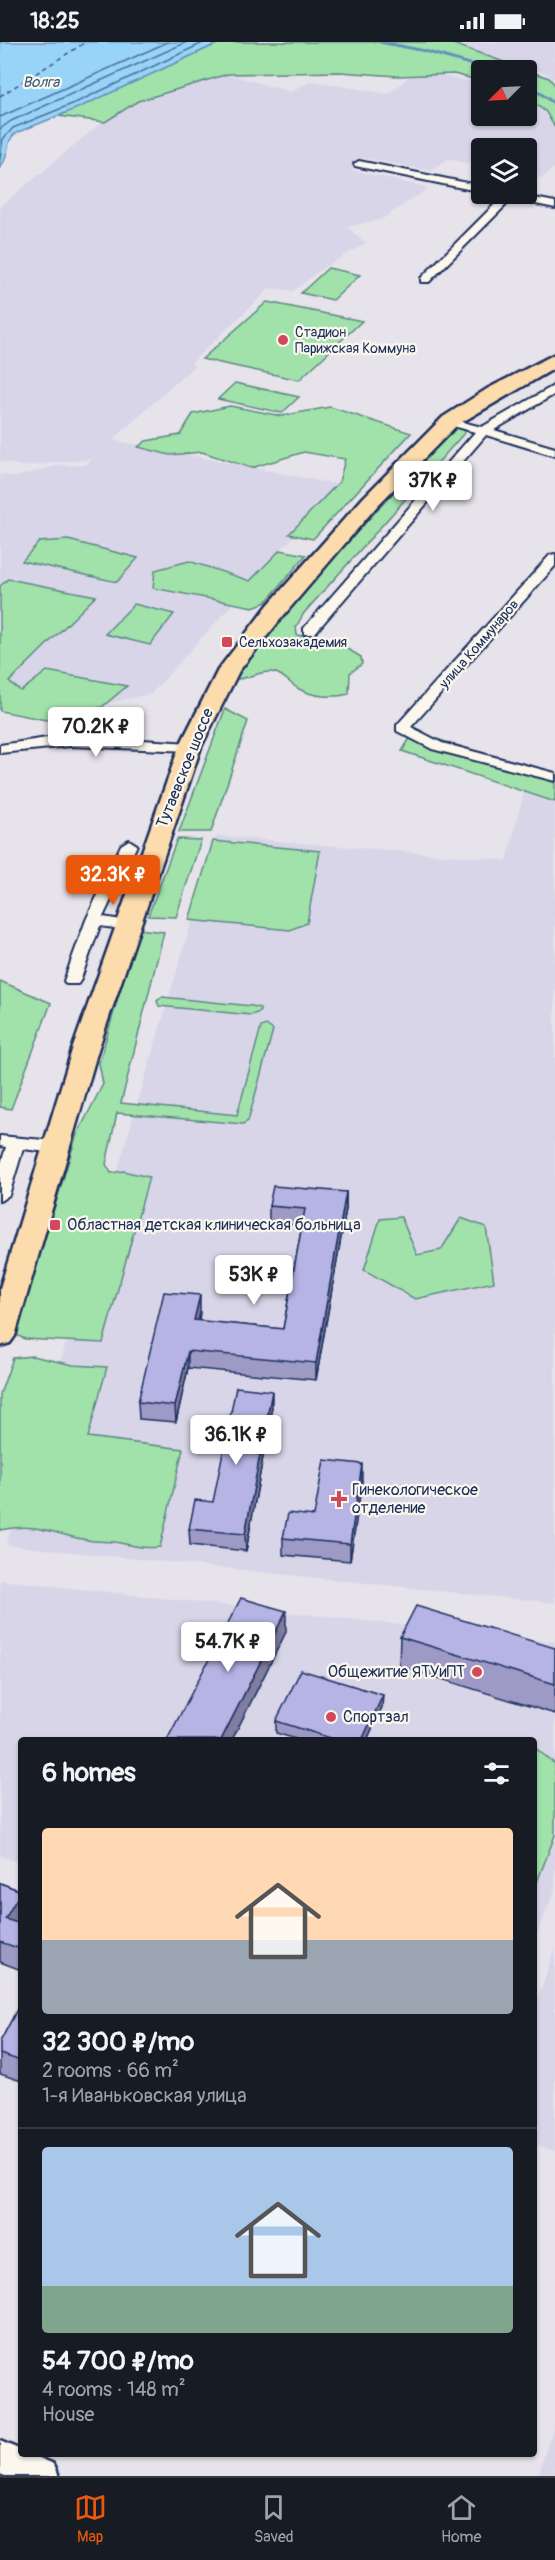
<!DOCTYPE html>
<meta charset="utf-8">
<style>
:root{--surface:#171b24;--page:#242831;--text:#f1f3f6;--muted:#9ea1a6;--line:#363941;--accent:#ea580c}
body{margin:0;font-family:Pangolin,sans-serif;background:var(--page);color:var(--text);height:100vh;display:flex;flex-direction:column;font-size:22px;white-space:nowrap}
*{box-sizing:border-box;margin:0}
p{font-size:20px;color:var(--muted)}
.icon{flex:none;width:33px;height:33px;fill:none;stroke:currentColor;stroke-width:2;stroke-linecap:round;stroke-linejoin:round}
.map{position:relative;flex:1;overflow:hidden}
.side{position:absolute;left:18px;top:1695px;width:519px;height:720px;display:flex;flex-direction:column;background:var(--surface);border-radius:6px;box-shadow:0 2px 4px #0004}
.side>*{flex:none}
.needle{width:39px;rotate:246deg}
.fabs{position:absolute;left:471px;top:18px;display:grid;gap:12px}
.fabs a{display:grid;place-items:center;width:66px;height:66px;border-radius:6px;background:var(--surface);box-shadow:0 2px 4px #0004;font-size:30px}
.price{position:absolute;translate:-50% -51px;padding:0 14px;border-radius:6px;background:#fff;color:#222;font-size:20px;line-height:39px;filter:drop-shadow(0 2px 3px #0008)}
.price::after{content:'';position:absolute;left:50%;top:36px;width:18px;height:14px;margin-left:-9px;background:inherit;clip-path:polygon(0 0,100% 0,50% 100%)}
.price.on{background:var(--accent);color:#fff}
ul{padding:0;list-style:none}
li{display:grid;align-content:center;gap:12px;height:318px;padding:0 24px}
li+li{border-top:2px solid var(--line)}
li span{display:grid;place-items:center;height:186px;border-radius:6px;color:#555}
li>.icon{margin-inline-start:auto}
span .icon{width:108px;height:108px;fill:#fffc;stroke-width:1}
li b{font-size:26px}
h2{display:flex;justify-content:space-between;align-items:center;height:72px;padding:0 24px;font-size:26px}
.status{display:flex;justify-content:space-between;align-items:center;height:42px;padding:0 30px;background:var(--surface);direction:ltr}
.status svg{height:16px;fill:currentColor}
.tabs{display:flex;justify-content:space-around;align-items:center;height:84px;border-top:2px solid var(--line);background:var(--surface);font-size:16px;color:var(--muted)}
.tabs a{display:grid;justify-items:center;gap:3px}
.tabs .on{color:var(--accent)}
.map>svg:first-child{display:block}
.built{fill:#d8d5e8}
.green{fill:#a1e2ab;stroke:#5e8884;stroke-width:1.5}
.water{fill:#98d3f8;stroke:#6691ba;stroke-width:1.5}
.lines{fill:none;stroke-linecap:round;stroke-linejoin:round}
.shore{stroke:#4d719c;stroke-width:1.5}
.stream{stroke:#6691ba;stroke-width:3}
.ferry{stroke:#3a5884;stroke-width:1.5;stroke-dasharray:4.5 4;stroke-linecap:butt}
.minor-casing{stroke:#1b2f5e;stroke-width:4}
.tertiary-casing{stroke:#1b2f5e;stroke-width:5}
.primary-casing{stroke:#1b2f5e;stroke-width:5}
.minor{fill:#fbf7ec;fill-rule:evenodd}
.tertiary{fill:#fbf7ec;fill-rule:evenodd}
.primary{fill:#fcdcac;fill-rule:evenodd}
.wall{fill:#9d9ac5;stroke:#1b2f5e;stroke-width:1.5}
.shaded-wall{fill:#7f7da0;stroke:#1b2f5e;stroke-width:1.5}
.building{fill:#b6b3e5;stroke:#1b2f5e;stroke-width:1.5}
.poi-dot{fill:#d1495b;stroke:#fbf7ec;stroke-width:2}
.labels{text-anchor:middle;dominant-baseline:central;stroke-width:4.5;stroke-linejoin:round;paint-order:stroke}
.far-poi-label{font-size:14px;fill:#1b2f5e;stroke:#fbf7ec;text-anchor:start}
.far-street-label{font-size:14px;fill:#1b2f5e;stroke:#fbf7ec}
.far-water-label{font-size:15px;font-style:italic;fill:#3a5884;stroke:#fbf7ec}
.street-label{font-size:16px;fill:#1b2f5e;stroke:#fbf7ec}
.poi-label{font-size:16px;fill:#1b2f5e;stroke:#fbf7ec;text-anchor:start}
</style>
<div class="status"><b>18:25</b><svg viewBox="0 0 49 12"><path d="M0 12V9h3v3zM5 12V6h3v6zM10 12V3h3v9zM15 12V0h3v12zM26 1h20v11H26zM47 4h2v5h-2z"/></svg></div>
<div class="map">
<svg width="555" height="2434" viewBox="0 0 555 2434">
<rect width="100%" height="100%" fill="#e6e3ea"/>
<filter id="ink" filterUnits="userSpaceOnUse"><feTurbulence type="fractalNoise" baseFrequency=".0167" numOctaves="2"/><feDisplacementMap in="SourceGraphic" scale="12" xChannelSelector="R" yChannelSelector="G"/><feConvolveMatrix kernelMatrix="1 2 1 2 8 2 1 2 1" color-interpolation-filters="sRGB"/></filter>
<g filter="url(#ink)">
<g class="built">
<path d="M456,0h99v38l-9,-7 -63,-19z"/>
<path d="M213,28l78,22 20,-11 78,13 28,-24 64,14 1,32h44l1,-22 28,24v49l-13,11 -15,-3 -1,-27h-44l-1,18 -34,-7 -15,12 -69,-13 -11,12 77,18 -47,31 -35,8 19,16 -40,23 -33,25 -23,-3 -79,75 3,3 -81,74 227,45 -189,209 -86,18 -65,-5v-233l16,3 39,-11 31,-1 6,-6 -70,7 -22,-5v-254l108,-90 43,-22z"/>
<path d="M525,746l30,4v811l-549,-58 211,-709 290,24z"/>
<path d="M0,1538l555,62v248l-21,51v-201h-513v123l-21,-7z"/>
<path d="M555,1906v203l-21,-7v-135z"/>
<path d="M555,2379v55h-17z"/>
</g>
<g class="green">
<path d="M221,0h227l101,36 6,7v43l-9,-16 -19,-14 -1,-28h-44l-1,11 -27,-7 -57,2 -57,-4 -112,2 -90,27 -33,21 -46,-6z"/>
<path d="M328,226l32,7 -27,25 -32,-7z"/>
<path d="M267,260l95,19 -63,59 -97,-21z"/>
<path d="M235,341l64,14 -17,16 -64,-14z"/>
<path d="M230,364l51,10 49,-9 81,26 -98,106 -24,-5 50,-52 6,-23 -41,-7 -53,16 -49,-16 -32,3 -32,-8 8,-6 34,-6 13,-21z"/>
<path d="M457,385l10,3 -163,183 -8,14 1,8 39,7 25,15 1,7 -12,9 -1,21c-16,4 -35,3 -50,-5 -8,-4 -14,-13 -23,-16 -15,-4 -26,6 -41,6l2,-9 38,-49 176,-191z"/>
<path d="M68,498l70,18 -21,24 -95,-21 17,-19z"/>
<path d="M280,508l26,5 -40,47 -13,5 -100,-19 2,-18 34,-9 61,20z"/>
<path d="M8,537l88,17 -87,86 12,9 26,-20 80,15 -25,21 -56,13 -46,-9v-125z"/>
<path d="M134,562l40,10 -24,31 -45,-11z"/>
<path d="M225,667l23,12 -37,111h-32z"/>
<path d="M414,690l138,43 3,4v23l-153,-51z"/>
<path d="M177,797l24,1 -25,77 -28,-1z"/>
<path d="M213,799l107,10 -13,72 -17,7 -101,-10z"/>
<path d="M138,887l26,3 -43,171 116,12 24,-88 5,-2 7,5 -25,91 -5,3 -126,-11 -11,51 5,9 12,-2 26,6 -46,166 -78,-4 -7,-3 -1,-6 59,-193 27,-53 -4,-21z"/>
<path d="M0,939l51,22 -40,106 -11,-2z"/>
<path d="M162,955l90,9 8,2v4l-9,3 -92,-9 -2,-5z"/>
<path d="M401,1175l16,38 24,-5 20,-32 25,9 8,55 -79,17 -51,-29 16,-51z"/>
<path d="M32,1314l41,9 34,2 -19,70 95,12 -23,98c-17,2 -29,-2 -45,-5 -10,-1 -19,0 -28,-2 -35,-6 -49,-18 -87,-10v-136l13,-36z"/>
<path d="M534,1705l21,17v71l-21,55z"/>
</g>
<path class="water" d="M0,0h221l-141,65 -64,26c-11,7 -6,24 -16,35z"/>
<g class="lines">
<g class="shore">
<path d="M0,75l168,-75"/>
<path d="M0,87l11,-8 176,-79"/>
<path d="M0,117l3,-20 10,-11 64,-26 128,-60"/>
</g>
<g class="stream">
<path d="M380,0l45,9 65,19"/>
<path d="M526,41l29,21"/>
</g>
<path class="ferry" d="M0,54l86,-54"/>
<defs>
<g id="minor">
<path d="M359,119l123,25v6l-127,-26 -1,-2z"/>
<path d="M496,152h18l41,8v6l-43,-9 -83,83h-8v-4l81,-81z"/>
<path d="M555,343v9l-61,36 61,18v8l-69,-21 -172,199h-10v-6l171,-196 -29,-8v-6l36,9z"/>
<path d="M555,512v12l-144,161 31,16 113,30v8l-123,-32 -35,-18v-6l153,-170z"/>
<path d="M95,695l95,6 7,4 -7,4 -119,-5 -71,7v-8l47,-7z"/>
<path d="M129,798l8,5 -34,72 31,5 2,3 -8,5 -28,-4 -20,55 -2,3h-12l-2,-3 22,-61 35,-75z"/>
<path d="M0,1094l55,5 9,6 -9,6 -32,-4 -14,46 -9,6v-34l6,-20 -6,-1z"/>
</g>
<path id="tertiary" d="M0,2399l21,9v4h9l24,10 5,12h-54l-5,-2z"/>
<path id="primary" d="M555,312v14l-98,57 -80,81 -93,109 -45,56 -38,76 -11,33 -92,270 -83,286 -5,7 -10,3v-58l72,-238 107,-303 39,-77 50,-65 95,-107 80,-81 44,-28z"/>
</defs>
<use href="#minor" class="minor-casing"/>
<use href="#tertiary" class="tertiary-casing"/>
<use href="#primary" class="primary-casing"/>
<use href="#minor" class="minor"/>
<use href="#tertiary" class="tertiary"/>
<use href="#primary" class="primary"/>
</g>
<g class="wall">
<path d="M346,1150v17l-30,171 -128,-12 -12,54 -37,-3 -1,-17 62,-90 -1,9 84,8 19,-104 -33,-2v-17z"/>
<path d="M272,1365l-26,144 -56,-6 -1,-16 24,-27z"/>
<path d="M362,1439l-12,80 -67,-6v-17z"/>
<path d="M400,1595l155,11v66l-156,-48z"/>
<path d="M382,1665l-15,33h-68l-23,-7v-12z"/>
<path d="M0,1841l21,8v25l-4,7 4,1v46l-21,-8z"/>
<path d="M21,1960v79l-21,-7v-32z"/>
</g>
<g class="shaded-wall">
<path d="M346,1150v17l-30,171v-17z"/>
<path d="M200,1253v17l-5,25 -1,-17z"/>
<path d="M188,1309v17l-12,54 -1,-16z"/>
<path d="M272,1349v16l-26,144 -1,-17z"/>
<path d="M362,1422v17l-12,80v-17z"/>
<path d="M286,1569v21l-54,108h-11z"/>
<path d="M383,1653l-1,12 -15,33h-5z"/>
<path d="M21,1849v25l-13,24 -3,-21z"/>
</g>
<g class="building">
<path d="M273,1144l73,6 -30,171 -128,-12 -13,55 -37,-4 26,-110 36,3 -6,25 89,9 22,-120 -36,-3z"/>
<path d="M236,1345l36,4 -27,143 -56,-5 6,-29 18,2z"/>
<path d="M324,1418l38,4 -12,80 -67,-6 5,-25 26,3z"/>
<path d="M241,1556l45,13 -65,129h-54z"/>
<path d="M416,1564l139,42v36l-155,-47z"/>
<path d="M301,1628l82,25 -21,45h-25l-61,-19z"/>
<path d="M0,1841l21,8 -16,28 16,5v25l-21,-7z"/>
<path d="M21,1960v59l-21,-7v-12z"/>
</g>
</g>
<g class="poi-dot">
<circle cx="283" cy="298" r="6"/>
<rect x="221" y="594" width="12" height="12" rx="3"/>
<rect x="49" y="1177" width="12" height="12" rx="3"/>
<path d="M336 1448h6v6h6v6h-6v6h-6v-6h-6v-6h6z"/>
<circle cx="477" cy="1630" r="6"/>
<circle cx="331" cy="1675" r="6"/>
</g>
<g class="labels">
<g class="far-poi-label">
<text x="295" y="290">Стадион<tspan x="295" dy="16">Парижская Коммуна</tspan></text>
<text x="239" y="600">Сельхозакадемия</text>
</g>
<g class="far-street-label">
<text transform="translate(479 602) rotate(-49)">улица Коммунаров</text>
</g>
<g class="far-water-label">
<text x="41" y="40">Волга</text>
</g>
<g class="street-label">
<text transform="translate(185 726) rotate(-68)">Тутаевское шоссе</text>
</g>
<g class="poi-label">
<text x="67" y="1183">Областная детская клиническая больница</text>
<text x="352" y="1448">Гинекологическое<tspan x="352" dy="18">отделение</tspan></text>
<text x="465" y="1630" text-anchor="end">Общежитие ЯТУиПТ</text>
<text x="343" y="1675">Спортзал</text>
</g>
</g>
</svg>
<div class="fabs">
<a><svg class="needle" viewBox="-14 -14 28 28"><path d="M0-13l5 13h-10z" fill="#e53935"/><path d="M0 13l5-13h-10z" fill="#9ea1a6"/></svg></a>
<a><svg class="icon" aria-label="layers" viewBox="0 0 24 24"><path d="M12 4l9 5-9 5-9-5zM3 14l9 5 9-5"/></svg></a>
</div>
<b class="price" style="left:433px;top:470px">37K ₽</b>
<b class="price" style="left:96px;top:716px">70.2K ₽</b>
<b class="price on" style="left:113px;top:864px">32.3K ₽</b>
<b class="price" style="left:254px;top:1264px">53K ₽</b>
<b class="price" style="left:236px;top:1424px">36.1K ₽</b>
<b class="price" style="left:228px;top:1631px">54.7K ₽</b>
<section class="side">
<h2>6 homes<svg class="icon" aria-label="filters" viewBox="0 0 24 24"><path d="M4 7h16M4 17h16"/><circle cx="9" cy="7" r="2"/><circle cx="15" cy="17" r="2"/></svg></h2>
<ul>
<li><span style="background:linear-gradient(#ffd9b3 60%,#9aa5b1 0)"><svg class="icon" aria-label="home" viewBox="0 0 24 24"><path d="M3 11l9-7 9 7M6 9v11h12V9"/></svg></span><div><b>32 300 ₽/mo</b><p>2 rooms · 66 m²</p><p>1-я Иваньковская улица</p></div></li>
<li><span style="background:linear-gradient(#a9c7e8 75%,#7fa58c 0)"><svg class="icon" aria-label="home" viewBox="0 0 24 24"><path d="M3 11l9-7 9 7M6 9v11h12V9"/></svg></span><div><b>54 700 ₽/mo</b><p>4 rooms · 148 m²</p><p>House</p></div></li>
</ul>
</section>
</div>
<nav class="tabs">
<a class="on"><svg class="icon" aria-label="map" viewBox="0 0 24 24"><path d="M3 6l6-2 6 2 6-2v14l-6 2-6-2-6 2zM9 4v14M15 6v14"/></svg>Map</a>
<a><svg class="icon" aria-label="saved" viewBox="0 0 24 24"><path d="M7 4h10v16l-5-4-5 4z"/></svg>Saved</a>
<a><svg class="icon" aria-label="home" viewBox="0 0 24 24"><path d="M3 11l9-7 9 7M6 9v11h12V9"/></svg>Home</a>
</nav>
